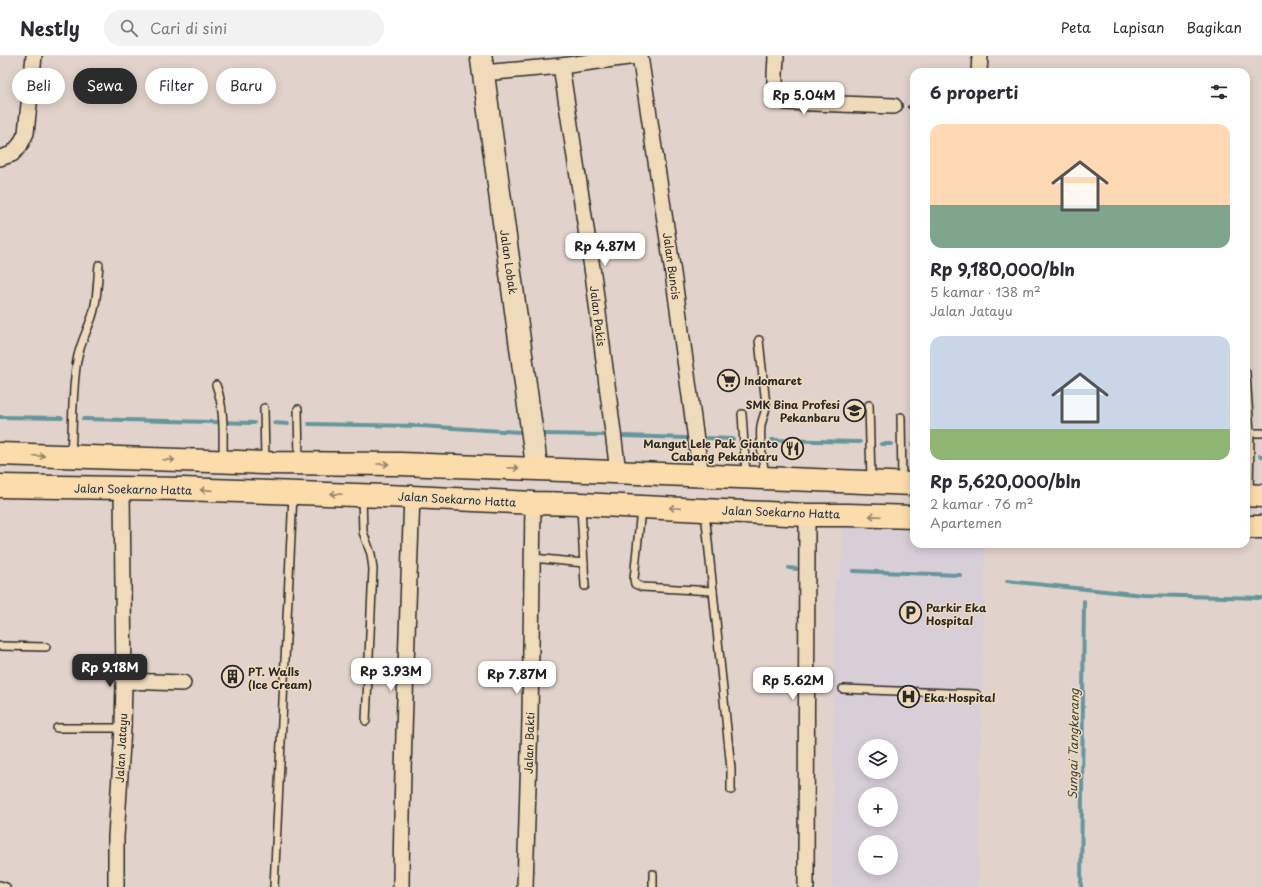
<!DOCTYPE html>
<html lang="id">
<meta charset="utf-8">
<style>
:root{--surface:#fff;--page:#f2f2f3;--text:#2b2b33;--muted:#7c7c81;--line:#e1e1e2;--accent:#2b2b2b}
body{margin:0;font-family:"Playpen Sans",sans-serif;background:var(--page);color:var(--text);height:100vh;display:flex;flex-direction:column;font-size:15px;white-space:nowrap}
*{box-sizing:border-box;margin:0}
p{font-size:13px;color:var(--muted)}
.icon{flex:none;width:22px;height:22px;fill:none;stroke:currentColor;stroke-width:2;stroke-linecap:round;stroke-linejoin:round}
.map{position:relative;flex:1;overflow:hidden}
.side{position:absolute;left:910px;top:12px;width:340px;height:480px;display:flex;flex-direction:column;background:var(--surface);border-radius:12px;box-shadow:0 2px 10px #0003}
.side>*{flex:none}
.guide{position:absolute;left:12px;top:12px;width:380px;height:36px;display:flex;gap:8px}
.fabs{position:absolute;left:858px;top:683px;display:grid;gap:8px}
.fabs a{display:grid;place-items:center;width:40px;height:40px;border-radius:50%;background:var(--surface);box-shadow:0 2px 10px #0003;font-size:20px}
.price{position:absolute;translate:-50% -34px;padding:0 9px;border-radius:8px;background:#fff;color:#222;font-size:13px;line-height:26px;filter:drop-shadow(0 1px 2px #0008)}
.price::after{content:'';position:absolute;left:50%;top:24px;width:12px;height:9px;margin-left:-6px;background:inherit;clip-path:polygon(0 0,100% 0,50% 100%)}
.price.on{background:var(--accent);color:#fff}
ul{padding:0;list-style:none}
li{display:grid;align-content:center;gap:8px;height:212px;padding:0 20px}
li span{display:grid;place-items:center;height:124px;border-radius:12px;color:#555}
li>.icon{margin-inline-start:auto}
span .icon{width:72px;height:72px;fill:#fffc;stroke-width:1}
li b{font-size:17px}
h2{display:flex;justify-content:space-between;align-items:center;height:48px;padding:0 20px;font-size:17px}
.tag{padding:0 14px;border-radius:18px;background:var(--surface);box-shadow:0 2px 10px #0003;font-size:14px;line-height:36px}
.tag.on{background:var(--accent);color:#fff}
header{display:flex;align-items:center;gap:24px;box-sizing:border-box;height:56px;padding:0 20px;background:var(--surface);border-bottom:1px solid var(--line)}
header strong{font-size:19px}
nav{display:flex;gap:22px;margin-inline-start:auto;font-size:14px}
.search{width:280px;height:36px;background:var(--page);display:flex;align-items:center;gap:10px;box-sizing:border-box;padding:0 14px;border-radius:22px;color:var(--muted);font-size:15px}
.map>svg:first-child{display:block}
.built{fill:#d7ced8;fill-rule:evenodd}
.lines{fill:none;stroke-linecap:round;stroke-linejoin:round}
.stream{stroke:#66969d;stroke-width:4}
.lane-casing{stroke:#2b2b2b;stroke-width:10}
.street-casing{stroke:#2b2b2b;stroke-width:18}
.secondary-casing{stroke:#2b2b2b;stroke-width:24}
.primary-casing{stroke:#2b2b2b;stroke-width:25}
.path{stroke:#2b2b2b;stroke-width:2.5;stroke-dasharray:4 3;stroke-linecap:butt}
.lane{stroke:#efdab9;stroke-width:7}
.street{stroke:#efdab9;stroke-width:15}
.secondary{stroke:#efdab9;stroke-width:21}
.primary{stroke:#fcdcab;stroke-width:22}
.oneway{stroke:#94846b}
.labels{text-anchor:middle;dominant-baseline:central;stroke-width:3;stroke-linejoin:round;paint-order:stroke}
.street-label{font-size:11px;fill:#2b2b2b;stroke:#efdab9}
.poi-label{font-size:11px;font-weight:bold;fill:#2b2b2b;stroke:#efdab9;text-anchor:start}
.water-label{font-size:12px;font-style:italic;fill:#3a4648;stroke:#efdab9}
</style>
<header>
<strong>Nestly</strong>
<div class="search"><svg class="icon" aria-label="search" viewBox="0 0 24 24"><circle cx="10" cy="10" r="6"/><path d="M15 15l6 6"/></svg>Cari di sini</div>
<nav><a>Peta</a><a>Lapisan</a><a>Bagikan</a></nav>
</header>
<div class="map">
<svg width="1262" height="831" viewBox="0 0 1262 831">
<rect width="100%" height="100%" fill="#e1d3cb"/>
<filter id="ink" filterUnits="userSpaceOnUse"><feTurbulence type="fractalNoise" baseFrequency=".025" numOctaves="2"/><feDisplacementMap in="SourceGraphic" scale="8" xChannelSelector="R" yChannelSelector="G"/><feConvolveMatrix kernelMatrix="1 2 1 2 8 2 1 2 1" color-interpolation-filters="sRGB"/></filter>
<g filter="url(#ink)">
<path class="built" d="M843,464l71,4v20h71l-7,343h-146l3,-309h6zM865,690h26v26h-26zM865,738h26v26h-26zM865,786h26v26h-26z"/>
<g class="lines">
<g class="stream">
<path d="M0,361l62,1"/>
<path d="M83,363l171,4"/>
<path d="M274,367l14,1"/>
<path d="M309,368l111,2 101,6"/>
<path d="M544,378l59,1"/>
<path d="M624,380l62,2"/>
<path d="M707,382l26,1"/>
<path d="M772,384l88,2"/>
<path d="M881,388h10"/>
<path d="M912,389h2"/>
<path d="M1260,400h2"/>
<path d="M789,512l7,1"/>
<path d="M853,515l107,4"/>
<path d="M1007,525l137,14 118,3"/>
<path d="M1081,831l3,-286"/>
</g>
<defs>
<g id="lane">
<path d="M759,284l7,65c0,8 -4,13 -5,21 -2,16 2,34 4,50"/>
<path d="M1246,317l4,60 -1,60"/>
<path d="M216,329c9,24 7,50 7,75"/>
<path d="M869,349l2,75"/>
<path d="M264,352l1,54"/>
<path d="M298,353l1,52"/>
<path d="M742,358l4,61"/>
<path d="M901,361l1,65"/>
<path d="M1246,377h16"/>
<path d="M71,399c2,-32 1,-64 6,-95 3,-16 10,-29 15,-43 6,-17 5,-35 7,-52"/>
<path d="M362,441l1,35 8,22 2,15 -7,152"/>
<path d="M581,450l4,80"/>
<path d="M641,453l-7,70 1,5 7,3 71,4"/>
<path d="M705,456l26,257v21"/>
<path d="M533,502l51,5"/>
<path d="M0,590l46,1"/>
<path d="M843,633l133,5"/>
<path d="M57,672h66"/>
<path d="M653,818v13"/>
<path d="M0,829l6,2"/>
<path d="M274,831l19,-392"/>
</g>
<g id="street">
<path d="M640,0l33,217 28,203"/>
<path d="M776,0c0,15 -6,38 10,46l108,4"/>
<path d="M561,10l33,215 24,191"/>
<path d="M979,16l1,-16"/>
<path d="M483,17l78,-7 75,-10"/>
<path d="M0,102l12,-4 8,-9 6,-12 8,-77"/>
<path d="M124,625l59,2"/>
<path d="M116,831v-50l7,-109 1,-47 -2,-192"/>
<path d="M401,831c1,-130 6,-260 11,-390"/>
<path d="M525,831l5,-168 3,-216"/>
<path d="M806,831l1,-372"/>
</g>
<path id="secondary" d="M481,0l56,413"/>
<g id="primary">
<path d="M0,398l265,9 136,1 136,5 377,15"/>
<path d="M0,430l182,3 230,8 121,6 48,1 226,11h41l66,2"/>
<path d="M1246,439l16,1"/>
<path d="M1246,471h16"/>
</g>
</defs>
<use href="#lane" class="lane-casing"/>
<use href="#street" class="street-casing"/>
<use href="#secondary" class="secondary-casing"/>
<use href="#primary" class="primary-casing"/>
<path class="path" d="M907,51h7"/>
<use href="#lane" class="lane"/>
<use href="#street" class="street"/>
<use href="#secondary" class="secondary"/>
<use href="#primary" class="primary"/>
</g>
<defs><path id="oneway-shaft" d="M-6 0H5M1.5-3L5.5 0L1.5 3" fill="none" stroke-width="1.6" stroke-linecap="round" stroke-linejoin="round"/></defs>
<g class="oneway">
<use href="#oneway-shaft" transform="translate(39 400) rotate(2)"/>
<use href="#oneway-shaft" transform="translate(169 404) rotate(2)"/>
<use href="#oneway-shaft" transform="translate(383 408)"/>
<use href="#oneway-shaft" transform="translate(513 412) rotate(2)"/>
<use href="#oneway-shaft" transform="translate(206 434) rotate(-178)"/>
<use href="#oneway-shaft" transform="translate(336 438) rotate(-178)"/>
<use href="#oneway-shaft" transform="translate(675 452) rotate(-177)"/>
<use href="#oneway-shaft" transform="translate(875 460) rotate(-178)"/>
</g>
</g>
<defs>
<symbol id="supermarket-ring" viewBox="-11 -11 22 22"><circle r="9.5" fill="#efdab9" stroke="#2b2b2b" stroke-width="1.5"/><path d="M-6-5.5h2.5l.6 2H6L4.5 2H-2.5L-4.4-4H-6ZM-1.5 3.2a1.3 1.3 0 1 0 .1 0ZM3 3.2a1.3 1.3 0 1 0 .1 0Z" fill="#2b2b2b"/></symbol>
<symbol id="school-ring" viewBox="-11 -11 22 22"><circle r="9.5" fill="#efdab9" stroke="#2b2b2b" stroke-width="1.5"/><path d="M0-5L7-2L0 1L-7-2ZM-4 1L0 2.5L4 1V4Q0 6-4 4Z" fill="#2b2b2b"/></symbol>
<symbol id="restaurant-ring" viewBox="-11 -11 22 22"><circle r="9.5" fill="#efdab9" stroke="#2b2b2b" stroke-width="1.5"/><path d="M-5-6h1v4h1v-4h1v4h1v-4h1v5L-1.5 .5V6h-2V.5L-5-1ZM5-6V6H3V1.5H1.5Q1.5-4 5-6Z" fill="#2b2b2b"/></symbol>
<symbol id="parking-ring" viewBox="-11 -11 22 22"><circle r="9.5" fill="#efdab9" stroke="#2b2b2b" stroke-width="1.5"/><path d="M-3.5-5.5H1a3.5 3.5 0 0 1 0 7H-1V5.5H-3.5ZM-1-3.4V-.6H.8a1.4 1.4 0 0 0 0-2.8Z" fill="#2b2b2b"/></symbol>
<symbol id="building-ring" viewBox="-11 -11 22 22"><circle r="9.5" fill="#efdab9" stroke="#2b2b2b" stroke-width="1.5"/><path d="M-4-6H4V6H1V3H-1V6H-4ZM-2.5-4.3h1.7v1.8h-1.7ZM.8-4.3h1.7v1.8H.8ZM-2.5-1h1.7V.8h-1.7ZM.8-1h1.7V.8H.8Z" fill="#2b2b2b"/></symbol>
<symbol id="hospital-ring" viewBox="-11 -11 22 22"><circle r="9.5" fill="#efdab9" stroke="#2b2b2b" stroke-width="1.5"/><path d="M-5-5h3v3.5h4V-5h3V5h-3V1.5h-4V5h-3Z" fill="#2b2b2b"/></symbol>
</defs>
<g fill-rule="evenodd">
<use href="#supermarket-ring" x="716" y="312" width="25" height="25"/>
<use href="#school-ring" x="842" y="342" width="25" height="25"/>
<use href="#restaurant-ring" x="780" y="380" width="25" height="25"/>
<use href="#parking-ring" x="898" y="544" width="25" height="25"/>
<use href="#building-ring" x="220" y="608" width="25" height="25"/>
<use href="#hospital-ring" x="896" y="628" width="25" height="25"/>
</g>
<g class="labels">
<g class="street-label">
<text transform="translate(509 206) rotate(82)">Jalan Lobak</text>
<text transform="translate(672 210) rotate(82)">Jalan Buncis</text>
<text transform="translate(598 260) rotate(83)">Jalan Pakis</text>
<text transform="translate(133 433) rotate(1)">Jalan Soekarno Hatta</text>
<text transform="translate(457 443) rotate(3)">Jalan Soekarno Hatta</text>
<text transform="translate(781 456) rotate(2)">Jalan Soekarno Hatta</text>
<text transform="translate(529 687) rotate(-88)">Jalan Bakti</text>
<text transform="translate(121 692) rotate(-87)">Jalan Jatayu</text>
</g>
<g class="poi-label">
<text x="744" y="324">Indomaret</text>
<text x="840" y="348" text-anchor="end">SMK Bina Profesi<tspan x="840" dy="13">Pekanbaru</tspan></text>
<text x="778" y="387" text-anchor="end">Mangut Lele Pak Gianto<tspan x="778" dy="13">Cabang Pekanbaru</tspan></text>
<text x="926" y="551">Parkir Eka<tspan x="926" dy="13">Hospital</tspan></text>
<text x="248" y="615">PT. Walls<tspan x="248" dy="13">(Ice Cream)</tspan></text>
<text x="924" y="641">Eka Hospital</text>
</g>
<g class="water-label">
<text transform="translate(1073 688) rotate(-89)">Sungai Tangkerang</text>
</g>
</g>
</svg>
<div class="fabs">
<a><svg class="icon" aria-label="layers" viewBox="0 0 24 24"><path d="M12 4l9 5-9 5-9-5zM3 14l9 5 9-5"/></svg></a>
<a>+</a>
<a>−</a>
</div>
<b class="price" style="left:804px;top:60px">Rp 5.04M</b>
<b class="price" style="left:605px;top:211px">Rp 4.87M</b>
<b class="price on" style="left:110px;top:632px">Rp 9.18M</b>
<b class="price" style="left:391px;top:636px">Rp 3.93M</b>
<b class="price" style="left:517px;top:639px">Rp 7.87M</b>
<b class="price" style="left:793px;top:645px">Rp 5.62M</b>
<div class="guide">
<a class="tag">Beli</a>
<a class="tag on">Sewa</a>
<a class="tag">Filter</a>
<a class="tag">Baru</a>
</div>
<section class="side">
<h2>6 properti<svg class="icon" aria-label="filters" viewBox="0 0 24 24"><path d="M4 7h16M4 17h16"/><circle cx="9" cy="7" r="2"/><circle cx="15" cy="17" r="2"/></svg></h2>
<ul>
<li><span style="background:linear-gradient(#ffd9b3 65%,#7fa58c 0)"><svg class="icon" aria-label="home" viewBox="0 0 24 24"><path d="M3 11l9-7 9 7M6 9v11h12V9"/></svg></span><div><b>Rp 9,180,000/bln</b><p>5 kamar · 138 m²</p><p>Jalan Jatayu</p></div></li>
<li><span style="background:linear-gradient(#c9d6e8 75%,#8fb573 0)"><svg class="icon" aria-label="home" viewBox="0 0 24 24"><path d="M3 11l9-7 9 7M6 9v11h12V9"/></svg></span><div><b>Rp 5,620,000/bln</b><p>2 kamar · 76 m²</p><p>Apartemen</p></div></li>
</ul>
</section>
</div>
